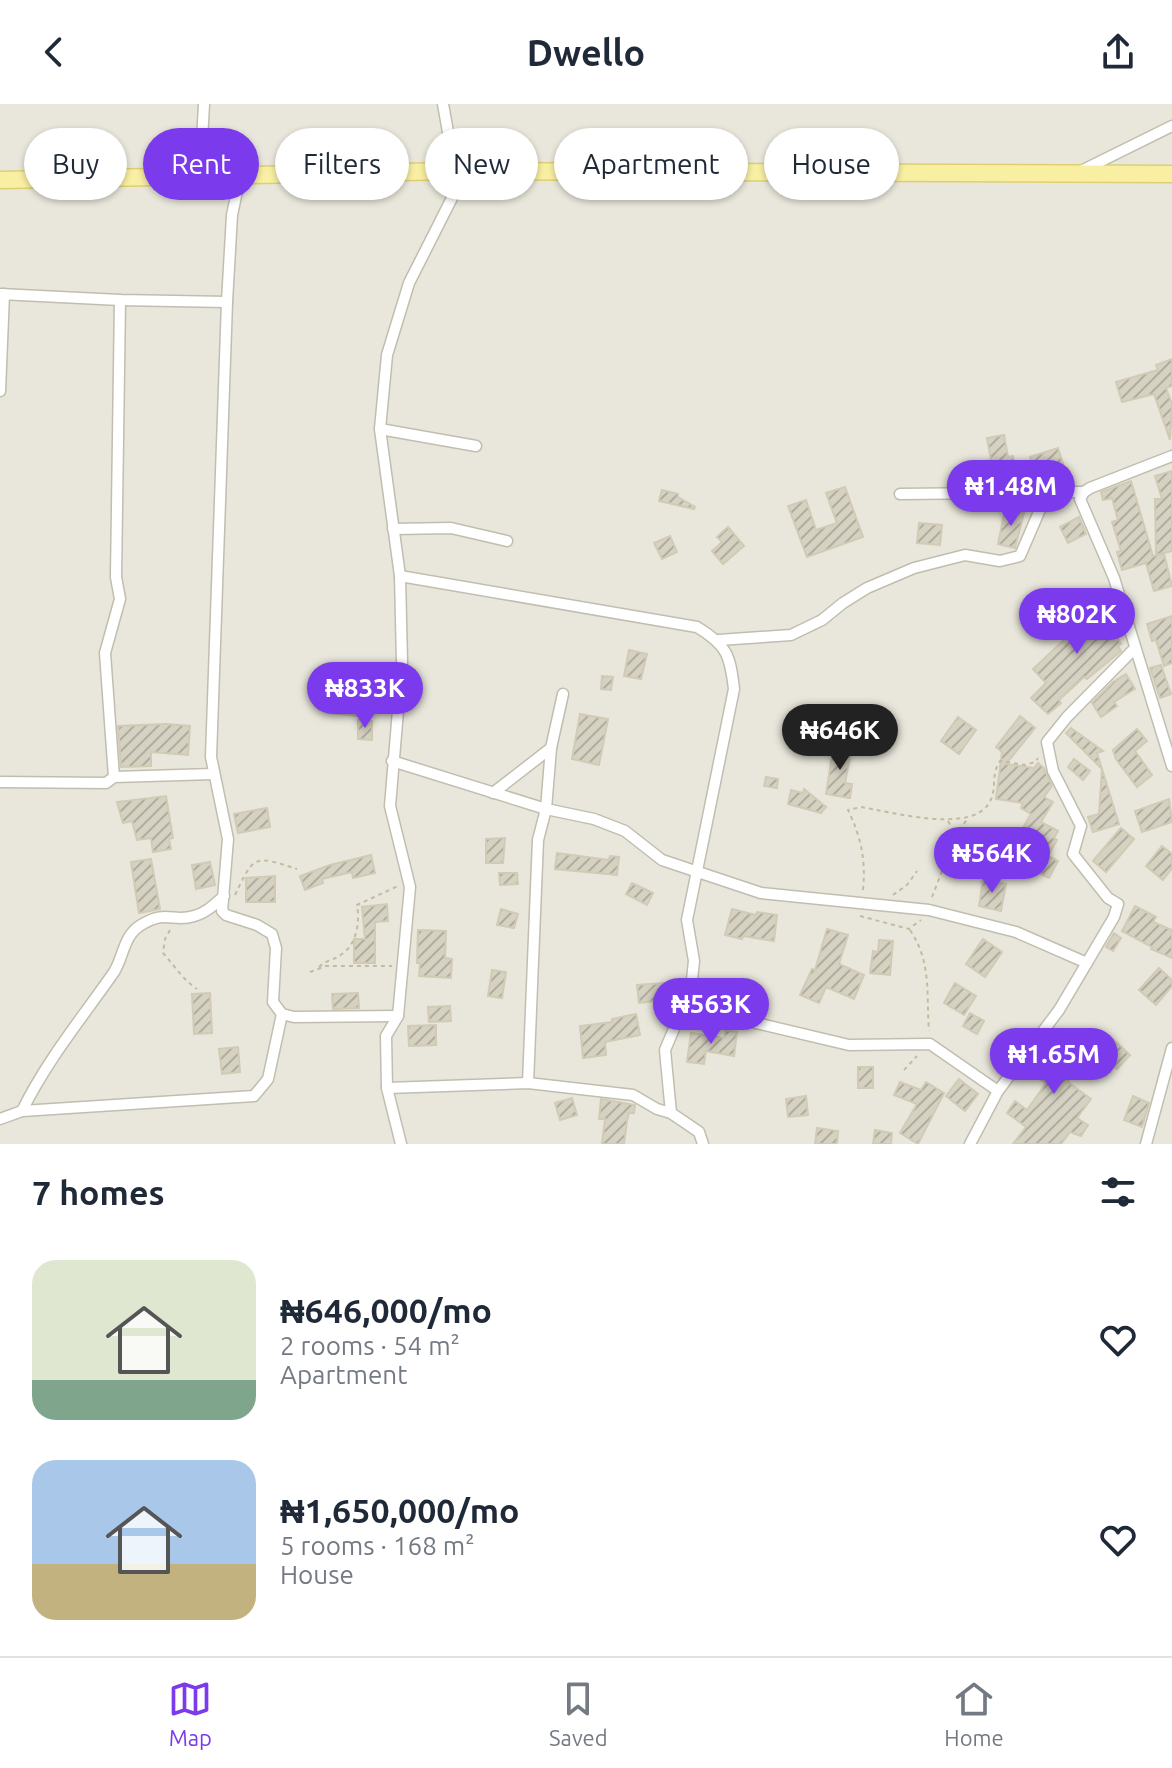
<!DOCTYPE html>
<meta charset="utf-8">
<style>
:root{--surface:#fff;--page:#f6f6f7;--text:#1f2937;--muted:#747a83;--line:#e0e1e3;--accent:#7c3aed}
body{margin:0;font-family:Ubuntu,sans-serif;background:var(--page);color:var(--text);height:100vh;display:flex;flex-direction:column;font-size:30px;white-space:nowrap}
*{box-sizing:border-box;margin:0}
p{font-size:26px;color:var(--muted)}
.icon{flex:none;width:44px;height:44px;fill:none;stroke:currentColor;stroke-width:2;stroke-linecap:round;stroke-linejoin:round}
.map{position:relative;height:1040px;overflow:hidden}
.details{display:flex;flex-direction:column;background:var(--surface);flex:1}
.details>*{flex:none}
.banner{position:absolute;left:24px;top:24px;width:1124px;height:72px;display:flex;gap:16px}
.price{position:absolute;translate:-50% -68px;padding:0 18px;border-radius:28px;background:var(--accent);color:#fff;font-size:26px;line-height:52px;filter:drop-shadow(0 2px 4px #0008)}
.price::after{content:'';position:absolute;left:50%;top:48px;width:24px;height:18px;margin-left:-12px;background:inherit;clip-path:polygon(0 0,100% 0,50% 100%)}
.price.active{background:#222;color:#fff}
ul{padding:0;list-style:none}
li{display:flex;align-items:center;gap:24px;height:200px;padding:0 32px}
li span{display:grid;place-items:center;flex:none;width:224px;height:160px;border-radius:24px;color:#555}
li>.icon{margin-inline-start:auto}
span .icon{width:96px;height:96px;fill:#fffc;stroke-width:1}
li b{font-size:34px}
h2{display:flex;justify-content:space-between;align-items:center;height:96px;padding:0 32px;font-size:34px}
.tag{padding:0 28px;border-radius:36px;background:var(--surface);box-shadow:0 2px 6px #0004;font-size:28px;line-height:72px}
.tag.active{background:var(--accent);color:#fff}
header{display:flex;justify-content:space-between;align-items:center;height:104px;padding:0 32px;background:var(--surface);font-size:36px;font-weight:700}
.menu{display:flex;justify-content:space-around;align-items:center;height:112px;border-top:2px solid var(--line);background:var(--surface);font-size:22px;color:var(--muted)}
.menu a{display:grid;justify-items:center;gap:4px}
.menu .active{color:var(--accent)}
.map>svg:first-child{display:block}
.residential{fill:#e9e7db}
.building{fill:url(#building-hatch);stroke:#d1cbb6;stroke-width:2}
.lines{fill:none;stroke-linecap:round;stroke-linejoin:round}
.street-casing{stroke:#c0beaf;stroke-width:13}
.primary-casing{stroke:#ddd072;stroke-width:19}
.path{stroke:#c1bca1;stroke-width:2;stroke-dasharray:4 4;stroke-linecap:butt}
.street{stroke:#fff;stroke-width:10}
.primary{stroke:#f8efa3;stroke-width:16}
</style>
<header><svg class="icon" aria-label="back" viewBox="0 0 24 24"><path d="M15 5l-7 7 7 7"/></svg>Dwello<svg class="icon" aria-label="share" viewBox="0 0 24 24"><path d="M12 15V3M7 8l5-5 5 5M5 13v7h14v-7"/></svg></header>
<div class="map">
<svg width="1172" height="1040" viewBox="0 0 1172 1040">
<defs>
<pattern id="building-hatch" width="6" height="6" patternUnits="userSpaceOnUse" patternTransform="scale(2)"><rect width="6" height="6" fill="#d6d2c2"/><path d="M-1 1l2-2M0 6l6-6M5 7l2-2" fill="none" stroke="#b0ac9f"/></pattern>
</defs>
<rect width="100%" height="100%" fill="#f5f4ed"/>
<rect class="residential" x="0" y="0" width="1172" height="1040"/>
<g class="building">
<path d="M1172,255v27l-6,2 6,16 -2,36 -16,-46 -32,8 -6,-20 42,-12 -2,-5z"/>
<path d="M1004,331l4,22 5,-1 4,20 -5,1 1,3 -13,3v-3l-6,-1 -24,4 -3,-19 24,-4 -4,-22z"/>
<path d="M1058,344l8,25 -28,9 -8,-25z"/>
<path d="M1172,367v80l-16,4 -1,-56h7l-7,-23z"/>
<path d="M1131,377l22,75 11,-2 8,32 -18,5 -8,-28 -24,7 -5,-18 4,-1 -9,-29 6,-2 -6,-22 -9,2 -2,-8z"/>
<path d="M845,383l18,50 -56,20 -19,-51 18,-6 10,30 21,-7 -11,-30z"/>
<path d="M662,386l16,4v3l17,10 -1,2 -35,-8z"/>
<path d="M1005,405l19,4 -9,35 -17,-4z"/>
<path d="M1079,413l7,17 -18,9 -8,-16z"/>
<path d="M919,419l23,2 -2,20 -23,-2z"/>
<path d="M728,423l16,19 -21,18 -11,-13 10,-9 -5,-5z"/>
<path d="M670,432l7,16 -15,7 -8,-16z"/>
<path d="M1097,487l13,17 -8,6 19,30 -3,2 3,5 -34,28 -3,-2 -25,23 2,3 -13,11 -17,-16 15,-15 -13,-14 34,-32 2,3 25,-15 -15,-20z"/>
<path d="M1172,512v47l-8,3 -8,-26 -4,1 -5,-17z"/>
<path d="M629,546l18,4 -6,25 -17,-3z"/>
<path d="M1161,561l10,29 -11,4 -10,-30z"/>
<path d="M1126,570l9,15 -21,13 3,4 -16,11 -9,-14 21,-21z"/>
<path d="M602,572l11,1 -2,13 -10,-1z"/>
<path d="M334,588l26,3 -2,21 -26,-3z"/>
<path d="M580,610l28,5 -9,46 -27,-6z"/>
<path d="M1020,612l15,12 -29,36 28,4 4,-5 6,5 8,18 -8,11 9,5 -12,20 17,9 -4,7 3,2 -9,16 10,5 -9,17 -27,-13 12,-24 -14,-8 11,-19 -10,-6 2,-5 -27,-4 6,-47 -6,-5z"/>
<path d="M958,613l18,13 -17,24 -18,-13z"/>
<path d="M358,616l14,1v19l-14,-1z"/>
<path d="M166,620l24,2 -2,29 -37,-3v14l-30,1 -3,-41z"/>
<path d="M1071,624l32,23 -6,2 22,71 -26,8 -5,-15 11,-3 3,-45 -36,-36z"/>
<path d="M1137,625l10,12 -12,10 17,24 -15,12 -21,-28 -3,-9z"/>
<path d="M834,639l18,4 -7,36 7,1 -2,14 -24,-4z"/>
<path d="M1074,655l16,12 -7,9 -15,-13z"/>
<path d="M766,673l12,2 -1,9 -13,-2z"/>
<path d="M804,685l22,18 -5,6 -33,-9 3,-14 12,3z"/>
<path d="M166,692l7,42 -4,1 2,10 -18,3 -2,-14 -14,2 -5,-19 -9,2 -6,-21z"/>
<path d="M1169,695l3,23 -30,10 -7,-21z"/>
<path d="M267,704l3,19 -32,6 -4,-19z"/>
<path d="M1121,724l13,11 -28,33 -13,-11z"/>
<path d="M505,734l-2,25h-17v-24z"/>
<path d="M1162,742l10,8v14l-9,12 -17,-14z"/>
<path d="M557,749l52,7 1,-4 9,1 -2,18 -62,-6z"/>
<path d="M371,751l4,18 -22,5 -1,-6 -30,7 1,4 -18,7 -5,-14 30,-11z"/>
<path d="M151,755l9,50 -21,4 -8,-51z"/>
<path d="M210,758l5,23 -19,4 -4,-24z"/>
<path d="M499,769h18l1,11 -18,1z"/>
<path d="M275,772v26h-29v-24z"/>
<path d="M983,776l23,4 -5,27 -22,-5z"/>
<path d="M632,779l21,10 -6,12 -21,-11z"/>
<path d="M387,800l1,17 -13,1v41h-21v-24h11l-3,-32z"/>
<path d="M1135,802l21,11 -3,5 19,8v28l-21,-9 1,-2 -30,-16z"/>
<path d="M501,805l17,5 -4,14 -17,-3z"/>
<path d="M732,805l24,6 1,-3 20,3 -3,26 -31,-5 -1,3 -17,-4z"/>
<path d="M827,825l21,6 -9,29 25,11 -10,24 -28,-12 -7,16 -19,-8 12,-26 3,1z"/>
<path d="M418,826l28,1 -1,27 7,1 -1,19 -32,-2 1,-13h-3z"/>
<path d="M1114,829l7,5 -8,13 -7,-4z"/>
<path d="M983,835l19,13 -17,25 -19,-13z"/>
<path d="M879,836l14,1 -3,34 -20,-2 3,-22 5,1z"/>
<path d="M1159,864l13,12v6l-16,19 -17,-15z"/>
<path d="M492,866l14,2 -4,26 -14,-2z"/>
<path d="M731,878l20,6 -7,21 -20,-7z"/>
<path d="M664,879l2,17 -27,3 -2,-18z"/>
<path d="M955,879l21,13 -12,19 -20,-12z"/>
<path d="M210,889l2,40 -18,1 -2,-40z"/>
<path d="M358,889l1,15 -26,1 -1,-15z"/>
<path d="M450,902l1,15 -22,1 -1,-15z"/>
<path d="M970,909l14,8 -7,13 -14,-8z"/>
<path d="M636,910l4,21 -35,7 1,13 -23,3 -3,-32 32,-4v-3z"/>
<path d="M436,921v20l-27,1 -1,-20z"/>
<path d="M725,926l12,2 -3,24 -28,-5 -2,13 -17,-2 4,-29 33,5z"/>
<path d="M1051,929l23,9 1,-2 13,9 -19,27 2,1 -3,5 23,17 -14,19 11,7 -7,11 -11,-4 -9,12h-48l13,-17 -19,-14 8,-12 12,9 19,-27 -17,-12z"/>
<path d="M1113,935l17,16 -13,14 -17,-16z"/>
<path d="M238,943l2,25 -18,2 -3,-25z"/>
<rect x="858" y="963" width="15" height="21"/>
<path d="M959,975l19,15 -13,17 -19,-15z"/>
<path d="M900,978l21,8 5,-8 18,11 -26,51 -18,-11 17,-29 -23,-9z"/>
<path d="M806,992l2,19 -20,2 -2,-18z"/>
<path d="M1133,992l16,7 -7,24 -18,-7z"/>
<path d="M572,994l5,17 -17,5 -5,-17z"/>
<path d="M601,995l34,6 -1,8h-5l-2,8 -3,23h-22l3,-25h-6z"/>
<path d="M817,1024l21,3 -1,13h-22z"/>
<path d="M875,1026l17,3 -1,11h-18z"/>
</g>
<g class="lines">
<defs>
<g id="street">
<path d="M1081,67l91,-45"/>
<path d="M200,73l4,-73"/>
<path d="M240,73l-8,38 -5,87 -16,455 17,82 -6,72 4,4 31,10 15,9 4,14 -3,54 9,12 12,3 104,-1"/>
<path d="M0,190l120,6 107,2"/>
<path d="M0,287l4,-97"/>
<path d="M380,325l96,17"/>
<path d="M1172,352l-82,32 -6,4 -4,7 34,79 58,188"/>
<path d="M900,390l184,-2"/>
<path d="M393,425l58,-1 56,13"/>
<path d="M400,472l297,51c30,18 33,28 37,62l-47,231 7,41 -5,46 -10,10 -14,33 6,63"/>
<path d="M719,536l72,-5 31,-15 21,-17 24,-15 47,-20 51,-13 35,6 20,-5 28,-65"/>
<path d="M392,657l154,48 48,10 31,12 37,29 99,33 168,17 87,22 71,31"/>
<path d="M114,673l-9,-124 15,-54 -4,-22 4,-277"/>
<path d="M0,678l106,1 8,-6 99,-3"/>
<path d="M493,689l58,-45"/>
<path d="M689,903l160,38 81,-1 68,47"/>
<path d="M528,979l10,-243 8,-31 5,-61 12,-54"/>
<path d="M387,984l141,-5 105,12 24,14 14,4 28,19 4,12"/>
<path d="M22,1007l232,-15 14,-17 14,-65"/>
<path d="M0,1015l22,-8c25,-51 60,-93 92,-139 10,-16 9,-36 27,-47 26,-16 32,-2 53,-9 12,-3 21,-12 30,-20"/>
<path d="M401,1040l-14,-56 -1,-52 12,-20 12,-129 -20,-81 12,-143 -2,-87 -20,-147 7,-74 22,-72 44,-87 2,-25 -12,-67"/>
<path d="M970,1040l28,-53 61,-81 55,-93 4,-13 -10,-6 -35,-44 8,-28 -28,-55 -6,-29 20,-25 68,-69"/>
<path d="M1146,1040l26,-96"/>
</g>
<path id="primary" d="M0,76l455,-9 717,3"/>
</defs>
<use href="#street" class="street-casing"/>
<use href="#primary" class="primary-casing"/>
<g class="path">
<path d="M948,717l8,14"/>
<path d="M863,786c3,-30 -2,-53 -15,-80l13,-3c30,5 110,27 128,-4 9,-14 1,-28 11,-42l25,4 10,-3 3,-4"/>
<path d="M235,791c19,-40 19,-40 62,-26"/>
<path d="M893,791l14,-10 10,-14"/>
<path d="M932,793l24,-62 12,-17"/>
<path d="M860,812l49,13 12,-9"/>
<path d="M170,826l-5,9 -2,14c12,13 19,26 34,36"/>
<path d="M910,826c22,33 16,63 19,101"/>
<path d="M319,863c7,-7 16,-7 23,-13 15,-10 18,-33 15,-49l41,-19"/>
<path d="M310,868l16,-6h66"/>
<path d="M904,966l13,-14"/>
</g>
<use href="#street" class="street"/>
<use href="#primary" class="primary"/>
</g>
</svg>
<b class="price" style="left:1011px;top:424px">₦1.48M</b>
<b class="price" style="left:1077px;top:552px">₦802K</b>
<b class="price" style="left:365px;top:626px">₦833K</b>
<b class="price active" style="left:840px;top:668px">₦646K</b>
<b class="price" style="left:992px;top:791px">₦564K</b>
<b class="price" style="left:711px;top:942px">₦563K</b>
<b class="price" style="left:1054px;top:992px">₦1.65M</b>
<div class="banner">
<a class="tag">Buy</a>
<a class="tag active">Rent</a>
<a class="tag">Filters</a>
<a class="tag">New</a>
<a class="tag">Apartment</a>
<a class="tag">House</a>
</div>
</div>
<section class="details">
<h2>7 homes<svg class="icon" aria-label="filters" viewBox="0 0 24 24"><path d="M4 7h16M4 17h16"/><circle cx="9" cy="7" r="2"/><circle cx="15" cy="17" r="2"/></svg></h2>
<ul>
<li><span style="background:linear-gradient(#dfe7d0 75%,#7fa58c 0)"><svg class="icon" aria-label="home" viewBox="0 0 24 24"><path d="M3 11l9-7 9 7M6 9v11h12V9"/></svg></span><div><b>₦646,000/mo</b><p>2 rooms · 54 m²</p><p>Apartment</p></div><svg class="icon" aria-label="heart" viewBox="0 0 24 24"><path d="M12 20l-8-8c-3-5 5-10 8-4 3-6 11-1 8 4z"/></svg></li>
<li><span style="background:linear-gradient(#a9c7e8 65%,#c2b280 0)"><svg class="icon" aria-label="home" viewBox="0 0 24 24"><path d="M3 11l9-7 9 7M6 9v11h12V9"/></svg></span><div><b>₦1,650,000/mo</b><p>5 rooms · 168 m²</p><p>House</p></div><svg class="icon" aria-label="heart" viewBox="0 0 24 24"><path d="M12 20l-8-8c-3-5 5-10 8-4 3-6 11-1 8 4z"/></svg></li>
</ul>
</section>
<nav class="menu">
<a class="active"><svg class="icon" aria-label="map" viewBox="0 0 24 24"><path d="M3 6l6-2 6 2 6-2v14l-6 2-6-2-6 2zM9 4v14M15 6v14"/></svg>Map</a>
<a><svg class="icon" aria-label="saved" viewBox="0 0 24 24"><path d="M7 4h10v16l-5-4-5 4z"/></svg>Saved</a>
<a><svg class="icon" aria-label="home" viewBox="0 0 24 24"><path d="M3 11l9-7 9 7M6 9v11h12V9"/></svg>Home</a>
</nav>
